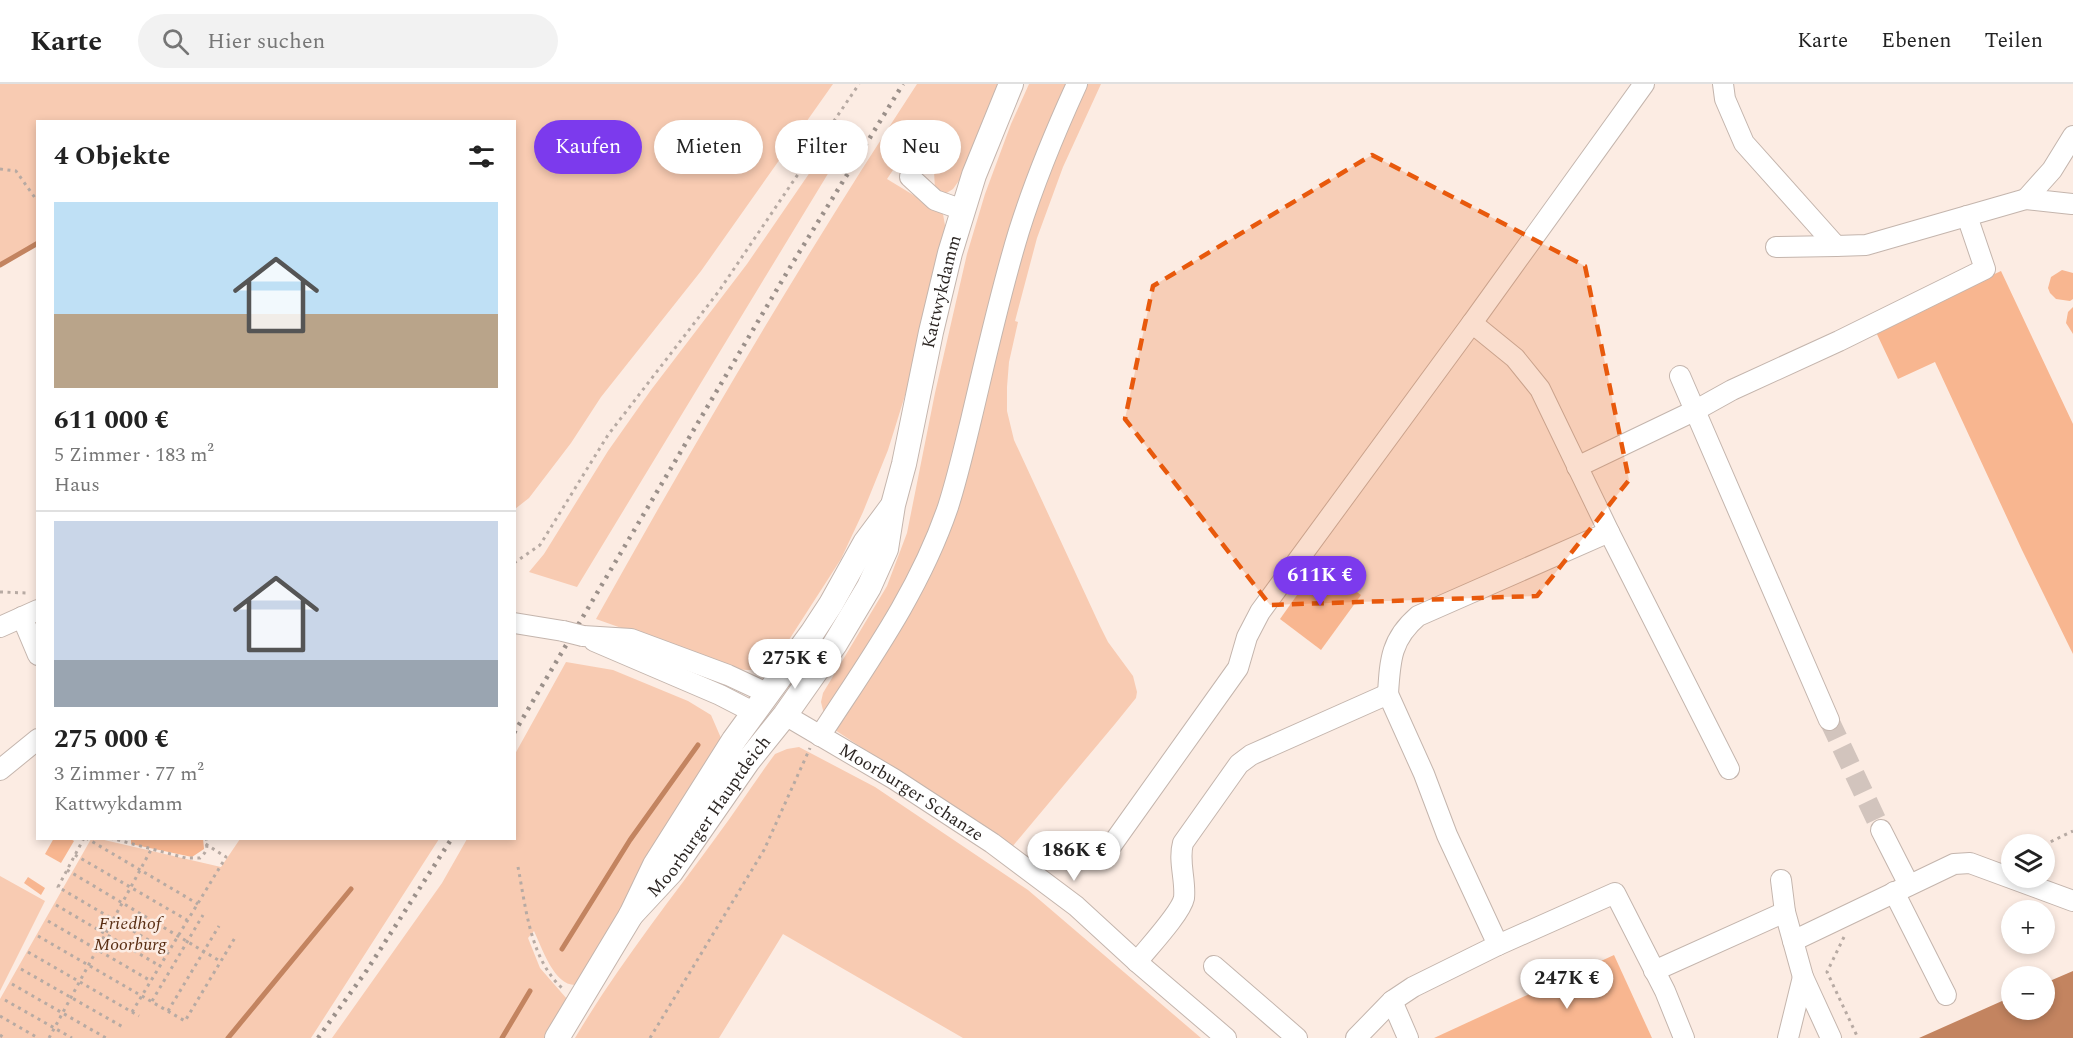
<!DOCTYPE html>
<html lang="de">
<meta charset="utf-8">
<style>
:root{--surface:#fff;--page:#f2f2f2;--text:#222;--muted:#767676;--line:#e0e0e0;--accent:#7c3aed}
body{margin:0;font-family:Spectral,serif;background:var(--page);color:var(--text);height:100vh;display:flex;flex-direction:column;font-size:22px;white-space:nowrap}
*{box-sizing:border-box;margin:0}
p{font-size:20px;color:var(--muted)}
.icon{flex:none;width:33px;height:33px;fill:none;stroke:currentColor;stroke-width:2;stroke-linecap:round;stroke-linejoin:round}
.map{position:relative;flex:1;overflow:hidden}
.details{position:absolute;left:36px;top:36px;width:480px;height:720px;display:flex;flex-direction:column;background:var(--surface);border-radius:0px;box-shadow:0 3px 9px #0003}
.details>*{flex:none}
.banner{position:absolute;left:534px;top:36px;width:570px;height:54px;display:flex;gap:12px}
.fabs{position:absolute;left:2001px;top:750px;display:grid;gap:12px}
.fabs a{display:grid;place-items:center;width:54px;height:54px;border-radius:50%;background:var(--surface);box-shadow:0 3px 9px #0003;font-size:30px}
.price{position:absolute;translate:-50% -51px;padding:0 14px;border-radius:21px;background:#fff;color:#222;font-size:20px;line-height:39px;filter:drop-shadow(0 2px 3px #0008)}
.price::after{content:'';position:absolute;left:50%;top:36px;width:18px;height:14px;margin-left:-9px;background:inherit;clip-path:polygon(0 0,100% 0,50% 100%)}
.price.active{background:var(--accent);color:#fff}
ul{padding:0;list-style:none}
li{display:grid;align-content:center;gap:12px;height:318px;padding:0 18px}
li+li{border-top:2px solid var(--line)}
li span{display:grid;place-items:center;height:186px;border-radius:0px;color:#555}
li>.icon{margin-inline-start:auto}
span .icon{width:108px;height:108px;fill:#fffc;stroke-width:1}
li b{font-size:26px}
h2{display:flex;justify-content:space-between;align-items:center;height:72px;padding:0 18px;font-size:26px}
.tag{padding:0 21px;border-radius:27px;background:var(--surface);box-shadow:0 3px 9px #0003;font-size:21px;line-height:54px}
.tag.active{background:var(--accent);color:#fff}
header{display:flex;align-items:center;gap:36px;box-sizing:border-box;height:84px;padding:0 30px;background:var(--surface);border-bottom:2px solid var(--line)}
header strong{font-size:28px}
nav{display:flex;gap:33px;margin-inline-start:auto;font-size:21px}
.search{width:420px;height:54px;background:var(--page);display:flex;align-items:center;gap:15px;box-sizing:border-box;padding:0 21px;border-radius:33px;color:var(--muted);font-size:22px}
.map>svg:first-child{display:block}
.green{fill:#f8cbb2}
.water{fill:#c38460}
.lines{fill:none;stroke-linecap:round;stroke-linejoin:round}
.stream{stroke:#c38460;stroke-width:5}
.building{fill:#f8b690}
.minor-tunnel{stroke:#d2c4bd;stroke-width:20;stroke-dasharray:20 10;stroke-linecap:butt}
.minor-casing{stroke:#c4b5ad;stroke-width:22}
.major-casing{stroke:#c4b5ad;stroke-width:26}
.path{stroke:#b7aaa3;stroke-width:3;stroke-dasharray:3 4.5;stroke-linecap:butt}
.minor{stroke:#fff;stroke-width:20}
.major{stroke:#fff;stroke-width:24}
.rail{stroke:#9b908a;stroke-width:4.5;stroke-dasharray:3 6;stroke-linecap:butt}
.minor-bridge-casing{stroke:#c4b5ad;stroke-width:22;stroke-linecap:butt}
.minor-bridge{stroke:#fff;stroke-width:20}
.marked{fill:#e8590c;fill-opacity:0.2;stroke:#e8590c;stroke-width:4.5;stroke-dasharray:12 8;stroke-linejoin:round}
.labels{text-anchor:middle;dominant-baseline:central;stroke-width:5;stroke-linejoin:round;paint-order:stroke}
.street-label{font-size:18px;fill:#2c2623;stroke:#fcece3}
.park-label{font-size:18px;font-style:italic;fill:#592e13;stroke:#fcece3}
</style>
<header>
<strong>Karte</strong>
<div class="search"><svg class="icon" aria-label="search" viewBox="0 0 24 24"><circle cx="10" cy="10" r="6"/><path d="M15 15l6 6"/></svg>Hier suchen</div>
<nav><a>Karte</a><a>Ebenen</a><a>Teilen</a></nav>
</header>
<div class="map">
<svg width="2073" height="954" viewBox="0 0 2073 954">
<rect width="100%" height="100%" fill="#fcece3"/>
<g class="green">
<path d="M0,0h833l-132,187 -100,126 -30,46 -42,55 -14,11 -1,-387h-476l-1,121 -37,22z"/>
<path d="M917,0h82l-36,91 -10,14 -8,5 -10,-4 -2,-39 -20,-11 -26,39 51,31 5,4 3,17 -39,158 -19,61 -25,62 -22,47 -65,101c-12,11 -23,11 -39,9l-141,-50c101,-181 207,-361 321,-535z"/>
<path d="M1029,0h72l-38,83 -26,71 -22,83 3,1 -9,40 -2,25v24l7,29 86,186 8,16 25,34 4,16 -1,6 -21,26 -103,123 -180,-119 87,-160 -95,146 -3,-12 2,-9 64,-107 20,-53 28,-140 32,-139 18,-60 26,-70z"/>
<path d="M817,78l12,10 -252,415 -48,-15 15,-18 64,-103 43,-61 96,-126z"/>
<path d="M566,578l47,8 75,31 23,14 10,23 4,3 -85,142 -65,102c-21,0 -33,-37 -41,-54l-6,7 12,30 27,31 -23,39h-212l110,-155 25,-44 47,-1 1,-84z"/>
<path d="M799,663l76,40 153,103 173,148h-238l-180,-104 -64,104h-144c42,-71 93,-135 142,-202 20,-27 38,-55 58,-82l12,-5z"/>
<path d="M91,755h9l121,28 19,-28h199l-128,199h-311v-39z"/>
<path d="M0,792l45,25 -45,90z"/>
</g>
<path class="water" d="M2073,887v67h-154l92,-41 1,13h32l1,-27z"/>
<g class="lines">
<g class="stream">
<path d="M0,181l38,-22"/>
<path d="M562,865l68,-109 68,-95"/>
<path d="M228,954l123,-149"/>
<path d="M502,954l28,-47"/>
</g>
</g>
<g class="building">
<path d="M2062,186l11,3v26l-3,2 -14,-2 -6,-6 -2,-5 3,-11z"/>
<path d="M2001,187l72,153v230l-51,-104 -87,-188 -37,17 -23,-49z"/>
<path d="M2073,223v27l-7,-11 2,-11z"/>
<path d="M1319,480l42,31 -40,55 -41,-31z"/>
<path d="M54,754h15l5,3 -13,22 -16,-9z"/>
<path d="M131,754h72l1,11 -12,8 -61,-13z"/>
<path d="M28,793l17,11 -4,7 -17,-12z"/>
<path d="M1614,871l38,83h-218z"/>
</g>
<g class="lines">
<path class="minor-tunnel" d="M1829,636l52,110"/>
<defs>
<g id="minor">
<path d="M1723,0l2,15 19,44 92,103 30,-1 160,-46"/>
<path d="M910,93l25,23 28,10"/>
<path d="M2072,120l-46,-5 26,-29 21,-34"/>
<path d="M1776,163l60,-1"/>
<path d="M1472,239l172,-239"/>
<path d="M1680,292l149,344"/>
<path d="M1577,383l119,-57 36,-20 107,-49 146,-72 -18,-53"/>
<path d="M22,533l16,38"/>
<path d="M514,539l49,8"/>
<path d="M0,543l38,-17"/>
<path d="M583,552l48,3 97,36 41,19"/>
<path d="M594,557l126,54 35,18"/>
<path d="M1388,610c2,-34 3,-55 30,-78l191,-84"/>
<path id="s1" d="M785,631l109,64 98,64 84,63 61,56 89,76"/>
<path d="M820,652c48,-74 99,-144 128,-229 9,-28 16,-58 23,-87 15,-63 29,-127 48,-189 16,-51 36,-99 58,-147"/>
<path d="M0,686l38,-31"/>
<path d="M1881,746l28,55"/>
<path d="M1111,762l127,-178 9,-31 13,-25 212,-289 43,35 25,31 69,143 120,237"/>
<path d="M1781,796l4,32 18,65 28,61"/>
<path d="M1894,808l52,103"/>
<path d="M1793,857l161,-77 16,-1 103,38"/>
<path d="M1498,861l117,-52 50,98 19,47"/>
<path d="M1137,878c10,-13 44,-49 47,-64 2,-18 -6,-37 -1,-55l56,-79 12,-9 137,-61 36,80 23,61 51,110 -85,42 -21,14 -36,37"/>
<path d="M1214,882l83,72"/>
<path d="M1654,887l131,-59"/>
<path d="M1392,917l16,37"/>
<path d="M1788,954l15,-61"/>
</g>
<g id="major">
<path id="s2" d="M631,831l40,-43 77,-111 37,-46 50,-71 34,-57 17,-38 7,-44 11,-41 27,-132 19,-79 24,-78 37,-91"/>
<path d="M557,954l74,-123 24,-50 79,-125 78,-107 19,-29 34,-61 26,-35"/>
</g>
</defs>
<use href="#minor" class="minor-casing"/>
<use href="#major" class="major-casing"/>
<g class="path">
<path d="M0,85l16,2 22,31"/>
<path d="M514,479l26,-18 68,-110 111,-144 140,-207"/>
<path d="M0,508l28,1"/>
<path d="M84,754l-26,49 111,65"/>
<path d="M86,754l112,66"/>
<path d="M110,754l76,20h14c7,-6 8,-11 6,-20"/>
<path d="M2044,761l29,-14"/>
<path d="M75,771l112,65"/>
<path d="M518,783c8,41 12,92 45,122"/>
<path d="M67,786l153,91"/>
<path d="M56,821l104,61"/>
<path d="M48,837l103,60"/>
<path d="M38,852l147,85 51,-85"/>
<path d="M1844,853l-17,35 31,66"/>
<path d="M28,868l111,64"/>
<path d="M21,885l102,58"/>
<path d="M12,900l94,54"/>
<path d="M5,916l67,38"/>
<path d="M152,917l51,-86"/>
<path d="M168,927l51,-85"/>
<path d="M132,928l94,-155 -22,-14"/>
<path d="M0,932l38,22"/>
<path d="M0,951l4,3"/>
<path d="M49,954l103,-190"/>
<path d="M650,954l114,-188 46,-102"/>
</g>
<use href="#minor" class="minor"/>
<use href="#major" class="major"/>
<g class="rail">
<path d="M514,649l278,-469 111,-180"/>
<path d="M318,954l49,-68 85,-132"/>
</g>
<defs>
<path id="minor-bridge" d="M563,547l20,5"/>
</defs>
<use href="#minor-bridge" class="minor-bridge-casing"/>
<use href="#minor-bridge" class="minor-bridge"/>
</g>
<path class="marked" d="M1372,71l213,111 44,214 -92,116 -267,9 -145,-186 28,-133z"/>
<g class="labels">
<g class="street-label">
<text stroke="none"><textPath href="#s2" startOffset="711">Kattwykdamm</textPath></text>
<text stroke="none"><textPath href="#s1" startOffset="148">Moorburger Schanze</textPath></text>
<text stroke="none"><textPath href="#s2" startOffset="126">Moorburger Hauptdeich</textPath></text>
</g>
<g class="park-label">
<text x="130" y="839">Friedhof<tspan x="130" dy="21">Moorburg</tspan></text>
</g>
</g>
</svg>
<div class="fabs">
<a><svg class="icon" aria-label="layers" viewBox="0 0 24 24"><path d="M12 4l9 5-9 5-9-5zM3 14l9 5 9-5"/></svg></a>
<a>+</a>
<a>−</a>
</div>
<b class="price active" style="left:1320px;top:523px">611K €</b>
<b class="price" style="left:795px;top:606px">275K €</b>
<b class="price" style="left:1074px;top:798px">186K €</b>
<b class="price" style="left:1567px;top:926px">247K €</b>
<div class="banner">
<a class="tag active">Kaufen</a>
<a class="tag">Mieten</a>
<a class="tag">Filter</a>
<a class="tag">Neu</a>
</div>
<section class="details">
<h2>4 Objekte<svg class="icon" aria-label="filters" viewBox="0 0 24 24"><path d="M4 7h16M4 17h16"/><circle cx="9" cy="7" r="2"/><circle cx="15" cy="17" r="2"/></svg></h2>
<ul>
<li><span style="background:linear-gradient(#bfe0f5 60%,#b9a48a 0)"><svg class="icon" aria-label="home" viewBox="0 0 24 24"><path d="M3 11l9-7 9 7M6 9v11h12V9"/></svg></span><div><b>611 000 €</b><p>5 Zimmer · 183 m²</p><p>Haus</p></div></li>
<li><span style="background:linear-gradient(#c9d6e8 75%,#9aa5b1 0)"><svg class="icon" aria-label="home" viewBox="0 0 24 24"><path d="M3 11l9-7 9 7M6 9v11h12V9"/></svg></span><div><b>275 000 €</b><p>3 Zimmer · 77 m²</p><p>Kattwykdamm</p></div></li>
</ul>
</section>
</div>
